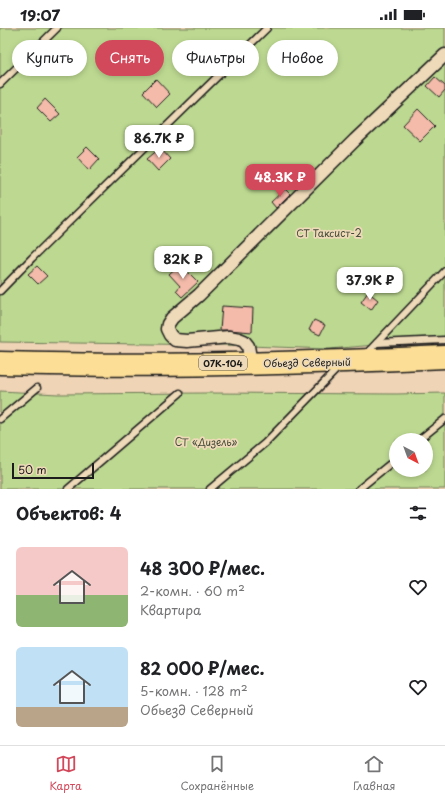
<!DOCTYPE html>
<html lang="ru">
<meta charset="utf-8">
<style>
:root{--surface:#fff;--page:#f6f6f6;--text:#202124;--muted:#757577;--line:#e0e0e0;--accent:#d1495b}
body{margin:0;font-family:"Playpen Sans",sans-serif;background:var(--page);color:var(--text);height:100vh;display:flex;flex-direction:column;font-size:15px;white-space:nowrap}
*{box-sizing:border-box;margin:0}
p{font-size:13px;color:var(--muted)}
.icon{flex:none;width:22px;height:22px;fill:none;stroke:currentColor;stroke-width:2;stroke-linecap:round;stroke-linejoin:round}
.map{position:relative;height:461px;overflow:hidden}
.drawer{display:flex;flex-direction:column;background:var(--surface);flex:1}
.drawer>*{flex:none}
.banner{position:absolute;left:12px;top:12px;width:421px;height:36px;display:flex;gap:8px}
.needle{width:26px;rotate:139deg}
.buttons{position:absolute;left:389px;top:405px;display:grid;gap:8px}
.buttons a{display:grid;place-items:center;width:44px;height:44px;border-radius:50%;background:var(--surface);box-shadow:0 2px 6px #0003;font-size:20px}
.scale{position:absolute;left:12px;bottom:10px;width:82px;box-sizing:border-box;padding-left:4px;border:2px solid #1c1c1c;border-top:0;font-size:11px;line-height:14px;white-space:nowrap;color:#1c1c1c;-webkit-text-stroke:3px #eedab8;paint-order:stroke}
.price{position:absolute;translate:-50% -34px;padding:0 9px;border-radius:8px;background:#fff;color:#222;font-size:13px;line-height:26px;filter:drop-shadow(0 1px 2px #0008)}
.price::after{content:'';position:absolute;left:50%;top:24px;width:12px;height:9px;margin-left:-6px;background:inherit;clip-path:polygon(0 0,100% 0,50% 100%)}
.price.active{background:var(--accent);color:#fff}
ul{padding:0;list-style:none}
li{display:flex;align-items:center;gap:12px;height:100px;padding:0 16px}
li span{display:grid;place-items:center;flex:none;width:112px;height:80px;border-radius:6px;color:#555}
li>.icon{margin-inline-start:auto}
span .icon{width:48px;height:48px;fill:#fffc;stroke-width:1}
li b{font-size:17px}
h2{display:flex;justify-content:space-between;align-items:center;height:48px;padding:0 16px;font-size:17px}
.pill{padding:0 14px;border-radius:18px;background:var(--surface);box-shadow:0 2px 6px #0003;font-size:14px;line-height:36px}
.pill.active{background:var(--accent);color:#fff}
.status{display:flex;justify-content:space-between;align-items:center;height:28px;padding:0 20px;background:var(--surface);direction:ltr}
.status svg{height:11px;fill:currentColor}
.menu{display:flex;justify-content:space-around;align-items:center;height:56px;border-top:1px solid var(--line);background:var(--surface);font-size:11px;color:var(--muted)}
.menu a{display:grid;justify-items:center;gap:2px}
.menu .active{color:var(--accent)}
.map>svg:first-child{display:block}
.green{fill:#bdd991;stroke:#6c7a56;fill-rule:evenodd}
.building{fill:#f4bbaa;stroke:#1c1c1c}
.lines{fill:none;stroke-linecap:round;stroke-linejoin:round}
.lane-casing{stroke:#1c1c1c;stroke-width:9}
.street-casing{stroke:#1c1c1c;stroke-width:15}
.highway-casing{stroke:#1c1c1c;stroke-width:25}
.lane{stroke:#eedab8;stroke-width:6}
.street{stroke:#eedab8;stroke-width:12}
.highway{stroke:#fdde96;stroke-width:22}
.labels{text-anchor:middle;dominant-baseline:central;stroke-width:3.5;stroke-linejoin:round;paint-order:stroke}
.shield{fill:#eedab8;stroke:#5b554b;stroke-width:1}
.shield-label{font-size:9px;font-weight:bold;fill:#1c1c1c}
.park-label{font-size:10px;fill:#444b39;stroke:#eedab8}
.street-label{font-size:10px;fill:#1c1c1c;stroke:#eedab8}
</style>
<div class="status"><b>19:07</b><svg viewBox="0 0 49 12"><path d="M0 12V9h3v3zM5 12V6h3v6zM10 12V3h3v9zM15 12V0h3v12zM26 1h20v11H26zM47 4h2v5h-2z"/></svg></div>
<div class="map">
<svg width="445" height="461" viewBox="0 0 445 461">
<rect width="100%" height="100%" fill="#efd4b5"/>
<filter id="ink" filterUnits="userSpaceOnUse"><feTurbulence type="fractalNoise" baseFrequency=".025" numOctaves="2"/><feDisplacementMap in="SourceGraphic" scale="8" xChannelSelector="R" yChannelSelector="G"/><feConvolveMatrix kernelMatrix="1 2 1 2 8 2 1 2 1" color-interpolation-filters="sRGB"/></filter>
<g filter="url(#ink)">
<g class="green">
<path d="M0,0h445v311l-116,10 -107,-4 -222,-3z"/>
<path d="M0,363l58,3 148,-1 190,1 49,-1v96h-445zM396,412h30v30h-30z"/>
</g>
<g class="building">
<path d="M435,49l10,9v4l-6,7 -12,-11z"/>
<path d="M156,51l14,15 -13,13 -14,-15z"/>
<path d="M45,71l15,15 -9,8 -14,-14z"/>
<path d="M418,81l17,17 -15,15 -17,-16z"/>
<path d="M87,119l12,12 -10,11 -12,-13z"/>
<path d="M160,120l10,11 -12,12 -11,-12z"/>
<path d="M285,161l5,5 -14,14 -5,-6z"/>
<path d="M180,236l18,18 -16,15 -6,-6 4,-5 -11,-12z"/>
<path d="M37,238l10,10 -9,8 -10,-10z"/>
<path d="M368,264l10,8 -7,10 -10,-8z"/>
<path d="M222,278l31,2 -1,24 -23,-2h-9z"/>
<path d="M314,292l11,5 -5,10 -11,-5z"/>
</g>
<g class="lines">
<defs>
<g id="lane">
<path d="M0,56l57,-56"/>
<path d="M0,263l32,-33 235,-230"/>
<path d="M377,315l68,-3"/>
<path d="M366,326l79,-83"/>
<path d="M0,391l37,-31"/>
<path d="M419,412l26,-21"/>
<path d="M68,461l112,-96"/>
<path d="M210,461l55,-46 74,-76"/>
<path d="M359,461l37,-30"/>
</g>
<path id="street" d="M251,335l-3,-17 -4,-5 -5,-2 -10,-2 -42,4 -12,-1 -5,-5 -3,-6 1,-5 4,-6 27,-23 156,-155 90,-85"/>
<path id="highway" d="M0,335c148,4 297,1 445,-6"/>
</defs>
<use href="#lane" class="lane-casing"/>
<use href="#street" class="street-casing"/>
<use href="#highway" class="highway-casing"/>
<use href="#lane" class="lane"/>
<use href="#street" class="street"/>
<use href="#highway" class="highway"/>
</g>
</g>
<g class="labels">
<rect class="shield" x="199" y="328" width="48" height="14" rx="3"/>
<g class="shield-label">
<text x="223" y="335">07К-104</text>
</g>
<g class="park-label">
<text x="329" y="204">СТ Таксист-2</text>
<text x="206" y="413">СТ «Дизель»</text>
</g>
<g class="street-label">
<text transform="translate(307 334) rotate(-1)">Обьезд Северный</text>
</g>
</g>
</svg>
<div class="buttons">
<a><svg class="needle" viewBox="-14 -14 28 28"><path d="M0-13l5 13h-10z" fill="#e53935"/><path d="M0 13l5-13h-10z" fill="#757577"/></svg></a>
</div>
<div class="scale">50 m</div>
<b class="price" style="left:159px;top:131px">86.7K ₽</b>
<b class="price active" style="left:280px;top:170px">48.3K ₽</b>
<b class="price" style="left:183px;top:252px">82K ₽</b>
<b class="price" style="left:370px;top:273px">37.9K ₽</b>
<div class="banner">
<a class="pill">Купить</a>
<a class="pill active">Снять</a>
<a class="pill">Фильтры</a>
<a class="pill">Новое</a>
</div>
</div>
<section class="drawer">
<h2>Объектов: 4<svg class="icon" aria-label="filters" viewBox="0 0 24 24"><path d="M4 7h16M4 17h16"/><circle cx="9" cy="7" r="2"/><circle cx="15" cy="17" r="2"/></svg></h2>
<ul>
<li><span style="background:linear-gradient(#f6c9c9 60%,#8fb573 0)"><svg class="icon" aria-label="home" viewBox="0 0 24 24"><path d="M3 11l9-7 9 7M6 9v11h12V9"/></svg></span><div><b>48 300 ₽/мес.</b><p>2-комн. · 60 m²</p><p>Квартира</p></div><svg class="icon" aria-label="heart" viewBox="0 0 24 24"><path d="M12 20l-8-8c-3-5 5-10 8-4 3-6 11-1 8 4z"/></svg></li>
<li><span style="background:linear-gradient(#bfe0f5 75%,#b9a48a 0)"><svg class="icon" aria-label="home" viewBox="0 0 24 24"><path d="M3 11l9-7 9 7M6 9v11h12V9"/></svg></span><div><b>82 000 ₽/мес.</b><p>5-комн. · 128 m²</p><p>Обьезд Северный</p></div><svg class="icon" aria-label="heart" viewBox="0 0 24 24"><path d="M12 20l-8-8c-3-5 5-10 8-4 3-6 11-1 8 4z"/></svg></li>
</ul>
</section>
<nav class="menu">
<a class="active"><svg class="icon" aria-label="map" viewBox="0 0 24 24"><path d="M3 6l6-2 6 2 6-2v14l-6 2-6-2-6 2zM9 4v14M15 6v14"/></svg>Карта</a>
<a><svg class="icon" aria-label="saved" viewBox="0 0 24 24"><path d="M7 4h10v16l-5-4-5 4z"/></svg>Сохранённые</a>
<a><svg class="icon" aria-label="home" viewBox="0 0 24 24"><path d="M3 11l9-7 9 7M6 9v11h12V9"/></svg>Главная</a>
</nav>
